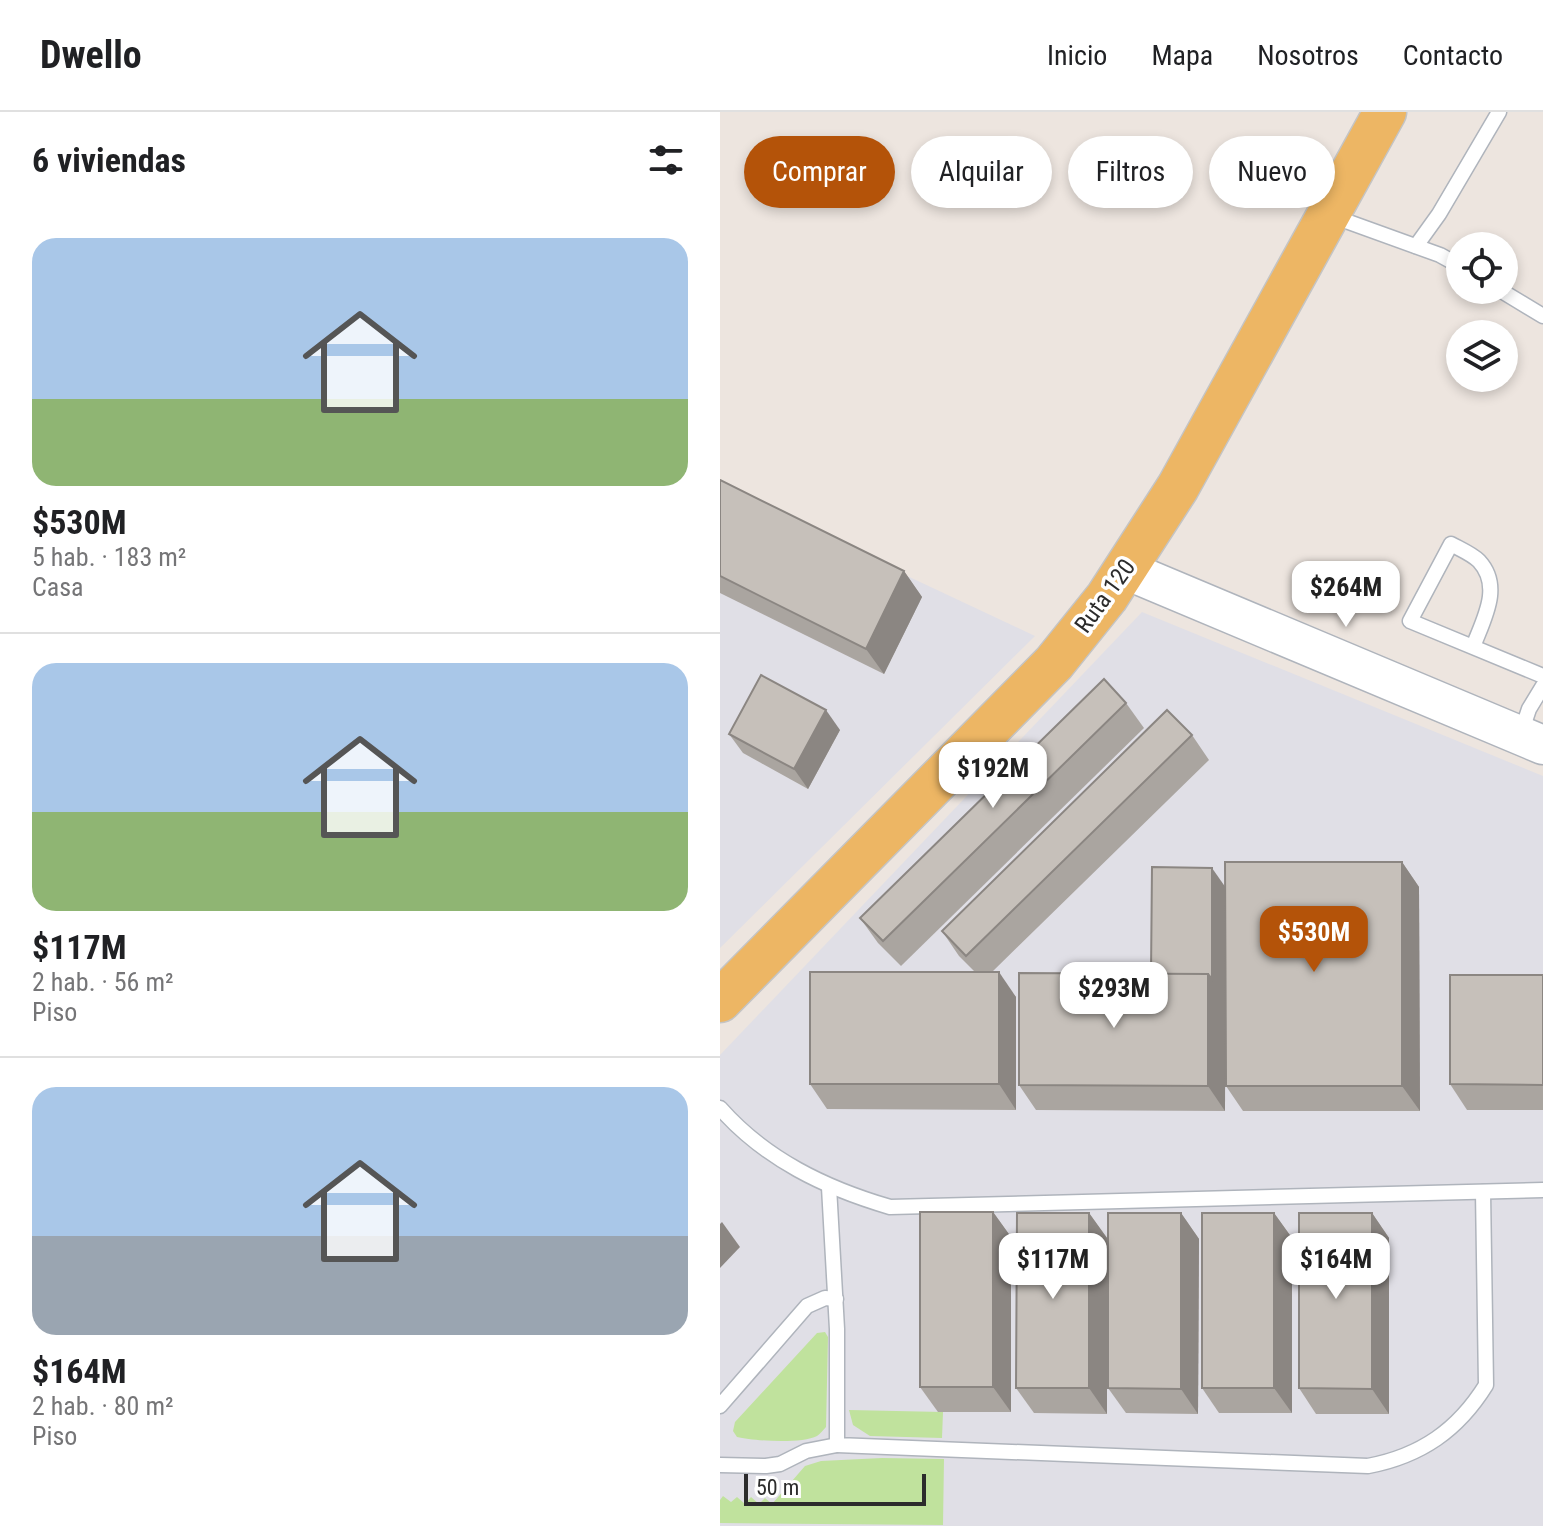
<!DOCTYPE html>
<html lang="es">
<meta charset="utf-8">
<style>
:root{--surface:#fff;--page:#f2f2f2;--text:#202124;--muted:#757577;--line:#e0e0e0;--accent:#b45309}
body{margin:0;font-family:"Roboto Condensed",sans-serif;background:var(--page);color:var(--text);height:100vh;display:flex;flex-direction:column;font-size:30px;white-space:nowrap}
*{box-sizing:border-box;margin:0}
p{font-size:26px;color:var(--muted)}
.icon{flex:none;width:44px;height:44px;fill:none;stroke:currentColor;stroke-width:2;stroke-linecap:round;stroke-linejoin:round}
.map{position:relative;flex:1;overflow:hidden}
.sheet{display:flex;flex-direction:column;background:var(--surface);width:720px}
.sheet>*{flex:none}
.guide{position:absolute;left:24px;top:24px;width:678px;height:72px;display:flex;gap:16px}
.fabs{position:absolute;left:726px;top:120px;display:grid;gap:16px}
.fabs a{display:grid;place-items:center;width:72px;height:72px;border-radius:50%;background:var(--surface);box-shadow:0 4px 12px #0003;font-size:40px}
.scale{position:absolute;left:24px;bottom:20px;width:182px;box-sizing:border-box;padding-left:8px;border:4px solid #2c2c2c;border-top:0;font-size:22px;line-height:28px;white-space:nowrap;color:#2c2c2c;-webkit-text-stroke:6px #fff;paint-order:stroke}
.price{position:absolute;translate:-50% -68px;padding:0 18px;border-radius:16px;background:#fff;color:#222;font-size:26px;line-height:52px;filter:drop-shadow(0 2px 4px #0008)}
.price::after{content:'';position:absolute;left:50%;top:48px;width:24px;height:18px;margin-left:-12px;background:inherit;clip-path:polygon(0 0,100% 0,50% 100%)}
.price.current{background:var(--accent);color:#fff}
ul{padding:0;list-style:none}
li{display:grid;align-content:center;gap:16px;height:424px;padding:0 32px}
li+li{border-top:2px solid var(--line)}
li span{display:grid;place-items:center;height:248px;border-radius:24px;color:#555}
li>.icon{margin-inline-start:auto}
span .icon{width:144px;height:144px;fill:#fffc;stroke-width:1}
li b{font-size:34px}
h2{display:flex;justify-content:space-between;align-items:center;height:96px;padding:0 32px;font-size:34px}
.tag{padding:0 28px;border-radius:36px;background:var(--surface);box-shadow:0 4px 12px #0003;font-size:28px;line-height:72px}
.tag.current{background:var(--accent);color:#fff}
header{display:flex;align-items:center;gap:48px;box-sizing:border-box;height:112px;padding:0 40px;background:var(--surface);border-bottom:2px solid var(--line)}
header strong{font-size:38px}
nav{display:flex;gap:44px;margin-inline-start:auto;font-size:28px}
main{display:flex;flex:1;min-height:0}
.map>svg:first-child{display:block}
.industrial{fill:#e0dfe6}
.green{fill:#c0e29d}
.lines{fill:none;stroke-linecap:round;stroke-linejoin:round}
.lane-casing{stroke:#afb4bc;stroke-width:17}
.secondary-casing{stroke:#afb4bc;stroke-width:41}
.primary-casing{stroke:#c4c4c4;stroke-width:45}
.lane{stroke:#fff;stroke-width:14}
.secondary{stroke:#fff;stroke-width:38}
.primary{stroke:#edb664;stroke-width:42}
.wall{fill:#aaa5a0}
.shaded-wall{fill:#8b8682}
.building{fill:#c6c0ba;stroke:#8b8682;stroke-width:2}
.labels{text-anchor:middle;dominant-baseline:central;stroke-width:7;stroke-linejoin:round;paint-order:stroke}
.street-label{font-size:24px;fill:#2c2c2c;stroke:#fff}
</style>
<header>
<strong>Dwello</strong>
<nav><a>Inicio</a><a>Mapa</a><a>Nosotros</a><a>Contacto</a></nav>
</header>
<main>
<section class="sheet">
<h2>6 viviendas<svg class="icon" aria-label="filters" viewBox="0 0 24 24"><path d="M4 7h16M4 17h16"/><circle cx="9" cy="7" r="2"/><circle cx="15" cy="17" r="2"/></svg></h2>
<ul>
<li><span style="background:linear-gradient(#a9c7e8 65%,#8fb573 0)"><svg class="icon" aria-label="home" viewBox="0 0 24 24"><path d="M3 11l9-7 9 7M6 9v11h12V9"/></svg></span><div><b>$530M</b><p>5 hab. · 183 m²</p><p>Casa</p></div></li>
<li><span style="background:linear-gradient(#a9c7e8 60%,#8fb573 0)"><svg class="icon" aria-label="home" viewBox="0 0 24 24"><path d="M3 11l9-7 9 7M6 9v11h12V9"/></svg></span><div><b>$117M</b><p>2 hab. · 56 m²</p><p>Piso</p></div></li>
<li><span style="background:linear-gradient(#a9c7e8 60%,#9aa5b1 0)"><svg class="icon" aria-label="home" viewBox="0 0 24 24"><path d="M3 11l9-7 9 7M6 9v11h12V9"/></svg></span><div><b>$164M</b><p>2 hab. · 80 m²</p><p>Piso</p></div></li>
</ul>
</section>
<div class="map">
<svg width="823" height="1414" viewBox="0 0 823 1414">
<rect width="100%" height="100%" fill="#ede5df"/>
<g class="industrial">
<path d="M0,376l315,148 -315,312z"/>
<path d="M422,500l401,164v750h-823v-471z"/>
</g>
<g class="green">
<path d="M105,1220l3,5 -2,90c-3,3 -6,7 -9,9 -15,8 -63,5 -80,1l-4,-6 2,-9 82,-89z"/>
<path d="M129,1298l94,2 -1,26 -72,-2 -17,-11z"/>
<path d="M162,1346l62,1 -1,66 -223,-2v-23l3,-4 8,6 6,-5 8,7 6,-7 8,7 6,-6 7,6 33,-38 16,-5z"/>
</g>
<g class="lines">
<defs>
<g id="lane">
<path d="M612,104l108,39 20,11"/>
<path d="M696,134l23,-32 60,-102"/>
<path d="M780,178l43,26"/>
<path d="M753,535c10,-27 30,-60 6,-86 -7,-7 -19,-12 -28,-17l-41,77 133,55"/>
<path d="M801,621l8,-24 14,-23"/>
<path d="M0,996c45,51 105,80 170,99l653,-17"/>
<path d="M109,1075l8,142v116l531,21c53,-10 90,-36 118,-81l-3,-193"/>
<path d="M0,1294l87,-100 18,-8 11,1"/>
<path d="M0,1353l46,1 14,-2 26,-13 31,-6"/>
</g>
<path id="secondary" d="M406,458l417,175"/>
<path id="primary" d="M0,889l334,-338 53,-66 71,-110 207,-375"/>
</defs>
<use href="#lane" class="lane-casing"/>
<use href="#secondary" class="secondary-casing"/>
<use href="#primary" class="primary-casing"/>
<use href="#lane" class="lane"/>
<use href="#secondary" class="secondary"/>
<use href="#primary" class="primary"/>
</g>
<g class="wall">
<path d="M0,368l184,91 18,26 -38,77 -164,-81z"/>
<path d="M406,591l18,25 -243,238 -23,-23 -18,-25z"/>
<path d="M120,618l-32,59 -65,-36 -14,-19z"/>
<path d="M472,623l17,25 -217,212 24,25v113l-189,-1 -17,-25 165,-112 -16,-16 -17,-25z"/>
<path d="M682,750l17,25 1,224h-177l-17,-25 -1,-49v74l-189,-1 -17,-25 132,-111 74,-88z"/>
<path d="M823,863v135h-76l-17,-26z"/>
<path d="M273,1100l18,25v175h-73l-18,-25z"/>
<path d="M369,1101l18,25v176l-73,-1 -18,-25z"/>
<path d="M461,1101l18,26 -1,175 -72,-1 -18,-25z"/>
<path d="M554,1101l18,25v175h-73l-17,-25z"/>
<path d="M652,1101l17,25v176h-73l-17,-26z"/>
</g>
<g class="shaded-wall">
<path d="M184,459l18,26 -38,77 -18,-25z"/>
<path d="M106,598l14,20 -32,59 -14,-20z"/>
<path d="M682,750l17,25 1,224 -18,-25z"/>
<path d="M492,756l14,20 -1,223 -17,-25v-112z"/>
<path d="M279,860l17,25v113l-17,-26z"/>
<path d="M273,1100l18,25v175l-18,-25z"/>
<path d="M369,1101l18,25v176l-18,-26z"/>
<path d="M461,1101l18,26 -1,175 -17,-25z"/>
<path d="M554,1101l18,25v175l-18,-25z"/>
<path d="M652,1101l17,25v176l-17,-25z"/>
<path d="M2,1110l18,25 -20,21v-44z"/>
</g>
<g class="building">
<path d="M0,368l184,91 -38,78 -146,-73z"/>
<path d="M41,563l65,35 -32,59 -65,-35z"/>
<path d="M384,567l22,24 -243,238 -23,-23z"/>
<path d="M447,598l25,25 -226,221 -24,-25z"/>
<path d="M505,750h177v224h-176z"/>
<path d="M432,755l60,1v111l-4,-5h-57z"/>
<rect x="90" y="860" width="189" height="112"/>
<path d="M299,861l189,1v112l-189,-1z"/>
<path d="M730,863h93v110l-93,-1z"/>
<rect x="200" y="1100" width="73" height="175"/>
<path d="M297,1101h72v175h-73z"/>
<path d="M388,1101h73v176l-73,-1z"/>
<rect x="482" y="1101" width="72" height="175"/>
<path d="M579,1101h73v176l-73,-1z"/>
</g>
<g class="labels">
<g class="street-label">
<text transform="translate(385 484) rotate(-54)">Ruta 120</text>
</g>
</g>
</svg>
<div class="fabs">
<a><svg class="icon" aria-label="locate" viewBox="0 0 24 24"><circle cx="12" cy="12" r="6"/><path d="M12 2v4M12 18v4M2 12h4M18 12h4"/></svg></a>
<a><svg class="icon" aria-label="layers" viewBox="0 0 24 24"><path d="M12 4l9 5-9 5-9-5zM3 14l9 5 9-5"/></svg></a>
</div>
<div class="scale">50 m</div>
<b class="price" style="left:626px;top:517px">$264M</b>
<b class="price" style="left:273px;top:698px">$192M</b>
<b class="price current" style="left:594px;top:862px">$530M</b>
<b class="price" style="left:394px;top:918px">$293M</b>
<b class="price" style="left:333px;top:1189px">$117M</b>
<b class="price" style="left:616px;top:1189px">$164M</b>
<div class="guide">
<a class="tag current">Comprar</a>
<a class="tag">Alquilar</a>
<a class="tag">Filtros</a>
<a class="tag">Nuevo</a>
</div>
</div>
</main>
